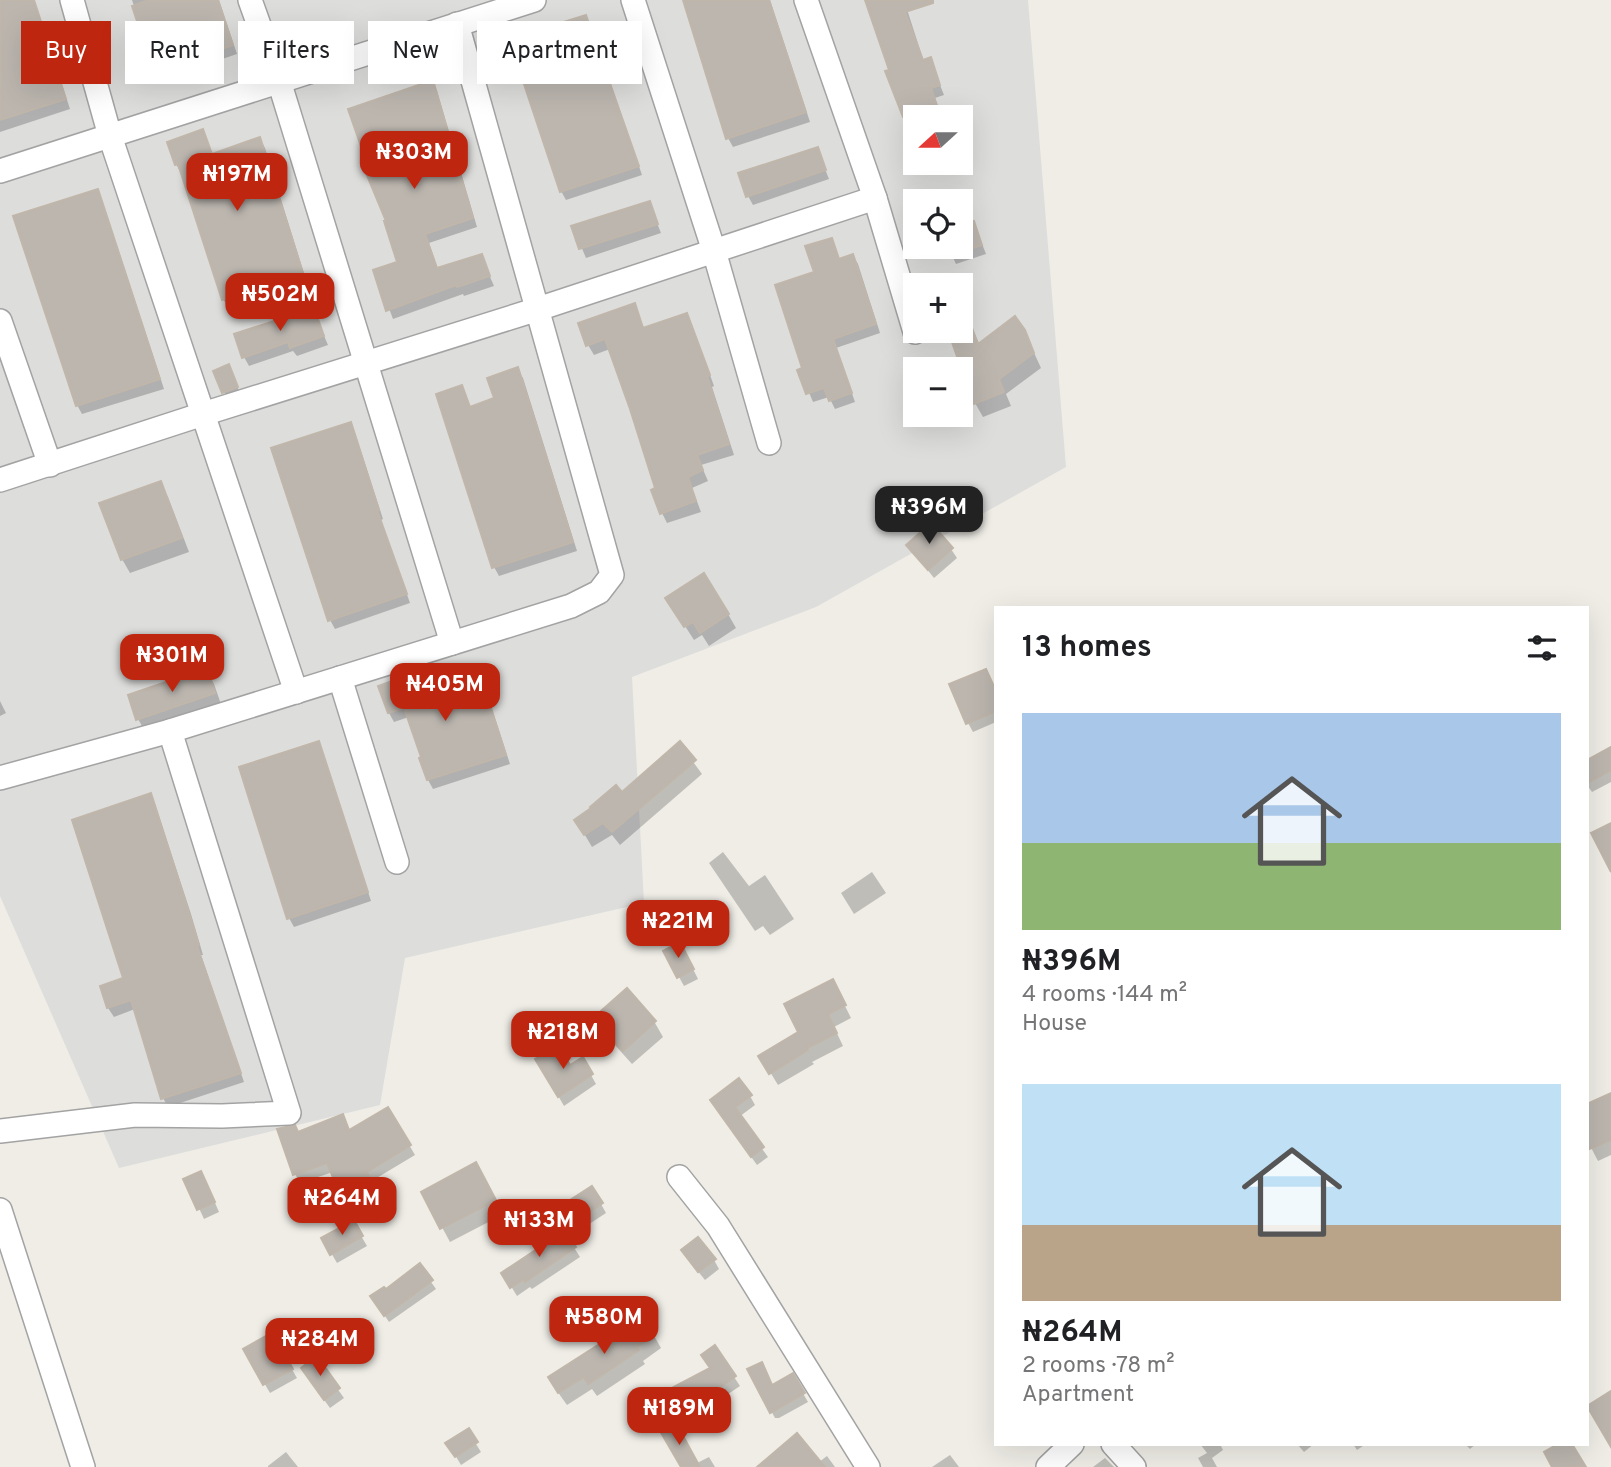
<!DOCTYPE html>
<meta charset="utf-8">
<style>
:root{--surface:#fff;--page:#f2f2f2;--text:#202124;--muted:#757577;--accent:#bf2610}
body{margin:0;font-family:Overpass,sans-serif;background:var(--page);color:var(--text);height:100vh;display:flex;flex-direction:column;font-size:26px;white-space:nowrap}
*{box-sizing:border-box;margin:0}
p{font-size:23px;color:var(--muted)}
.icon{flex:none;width:38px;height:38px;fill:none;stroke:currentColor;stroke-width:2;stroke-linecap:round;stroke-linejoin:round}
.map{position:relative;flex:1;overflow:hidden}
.drawer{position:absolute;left:994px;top:606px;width:595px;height:840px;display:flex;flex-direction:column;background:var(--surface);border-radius:0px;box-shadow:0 7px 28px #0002}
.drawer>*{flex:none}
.banner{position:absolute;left:21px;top:21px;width:665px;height:63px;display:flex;gap:14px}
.needle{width:46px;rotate:249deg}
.controls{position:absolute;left:903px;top:105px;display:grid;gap:14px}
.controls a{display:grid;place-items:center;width:70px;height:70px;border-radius:0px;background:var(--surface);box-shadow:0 7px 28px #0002;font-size:35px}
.price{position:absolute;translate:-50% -60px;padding:0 16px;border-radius:14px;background:var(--accent);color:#fff;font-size:23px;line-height:46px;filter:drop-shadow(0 2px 4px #0008)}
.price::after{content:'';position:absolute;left:50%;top:42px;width:21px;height:16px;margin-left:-10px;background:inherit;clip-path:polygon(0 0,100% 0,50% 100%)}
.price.selected{background:#222;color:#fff}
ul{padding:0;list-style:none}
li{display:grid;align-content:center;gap:14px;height:371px;padding:0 28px}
li span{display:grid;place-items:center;height:217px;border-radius:0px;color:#555}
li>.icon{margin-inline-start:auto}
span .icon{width:126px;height:126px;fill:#fffc;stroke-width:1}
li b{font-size:30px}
h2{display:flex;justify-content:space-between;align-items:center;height:84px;padding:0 28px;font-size:30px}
.tag{padding:0 24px;border-radius:0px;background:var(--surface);box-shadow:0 7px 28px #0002;font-size:24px;line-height:63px}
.tag.selected{background:var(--accent);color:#fff}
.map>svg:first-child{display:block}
.residential{fill:#dddddc;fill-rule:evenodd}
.shadow{fill:#0003}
.building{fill:#bcb6af;stroke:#c0b6aa;stroke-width:2}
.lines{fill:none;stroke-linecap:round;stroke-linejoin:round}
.minor-casing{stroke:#a3a3a3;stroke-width:26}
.minor{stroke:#fff;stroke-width:23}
</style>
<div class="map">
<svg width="1611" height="1467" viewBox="0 0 1611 1467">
<rect width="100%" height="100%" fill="#efede6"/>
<path class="residential" d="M0,0h1028l38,467 -250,140 -184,70 12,226 -239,55 -25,147 -261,63 -119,-272zM915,117h46v46h-46zM915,201h46v46h-46zM915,285h46v46h-46zM915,369h46v46h-46z"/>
<g class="shadow">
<path d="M0,0h34l36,109 -70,23z"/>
<path d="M132,0h87l18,54 -76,26 -5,-9z"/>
<path d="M685,0h85l40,122 -77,25 -5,-9z"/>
<path d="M867,0h37l20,62 6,-2 14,35 -9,3 7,19h-27v28l-28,-72 4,-1z"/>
<path d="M585,17l6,9 51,149 -76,25 -5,-9z"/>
<path d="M432,82l5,9 40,136 -48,16 9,27 43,-14 13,30 -30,10 -1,-2 -70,25 -18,-48 25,-8z"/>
<path d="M202,131l11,24 47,-16 5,9 42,135 -78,25 -6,-9 -42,-126 -5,-9z"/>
<path d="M817,149l12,30 -76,26 -5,-9z"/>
<path d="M97,191l5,9 62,189 -82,25 -5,-9z"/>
<path d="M649,203l12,30 -75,25 -13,-31z"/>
<path d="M974,223l12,31 -30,10 -8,-17h13v-20z"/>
<path d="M831,240l9,20 13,-4 5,8 22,69 -44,15 19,54 -20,7 -6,-12 -16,5 -13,-31 4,-2z"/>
<path d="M634,305l11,25 41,-15 6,10 22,61 -2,1 22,68 -33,10 7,16 -16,7 9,24 -34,11 -5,-10 -5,-23 -47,-141 -16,6 -6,-10z"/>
<path d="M313,310l15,35 -31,11 -4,-5 -44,15 -5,-9z"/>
<path d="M968,321l12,24 44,-14 17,37 -35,26 5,12 -28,11 -8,-14 -25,-72h11v-9z"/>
<path d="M517,369l6,9 54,173 -78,25 -5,-9 -33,-180 10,21 26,-9z"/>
<path d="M231,370l8,21 -13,5 -10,-24z"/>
<path d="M350,424l5,9 28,86 -2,1 29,83 -75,26 -5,-9 -57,-171z"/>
<path d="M160,483l8,14 21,55 -59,21 -8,-14z"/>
<path d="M908,545l43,4 6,9 -23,20z"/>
<path d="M676,612l52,2 8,14 -27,18 -7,-11 -8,5z"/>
<path d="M433,668l15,36 36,-13 5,9 21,64 -77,25 -5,-9 -4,-22 -15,-41 -15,5 -5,-9z"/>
<path d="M206,670l8,14 8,23 -76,26 -8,-14z"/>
<path d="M996,692v30l-23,10 -5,-9z"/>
<path d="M0,701l6,12 -6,3z"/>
<path d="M318,743l5,9 48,149 -77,26 -5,-9z"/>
<path d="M680,744l22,30 -82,71 -8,-10 -20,12 -16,-27 45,-26z"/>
<path d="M1611,749v33l-19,10 -5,-7v-23z"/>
<path d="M150,795l5,9 36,110 12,41h-2l43,127 -76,25 -5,-9 -28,-89 -21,8 -6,-9 17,-29z"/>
<path d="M723,852l26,34 16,-11 29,44 -24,16 -7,-9 -8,5 -46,-68z"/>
<path d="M872,872l14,21 -32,21 -13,-21z"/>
<path d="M685,953l13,26 -14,7 -5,-9z"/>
<path d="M627,991l28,32 8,14 -31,27 -28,-31 -9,-15z"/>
<path d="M839,994l12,24 -17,9 9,19 -31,16 2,2 -36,21 -17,-28 40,-24z"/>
<path d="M537,1059l32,8 13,-8 14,25 -32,22z"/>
<path d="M1611,1095v60l-13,6 -11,-21z"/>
<path d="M750,1096l5,9 -16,12 29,40 -11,8 -40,-56z"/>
<path d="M388,1109l27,46 -45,27 6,15 -27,10 -16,-35 -33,11 -5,-9 3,-40 44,-18 8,16z"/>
<path d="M483,1179l19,36 -52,27 -27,-50z"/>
<path d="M186,1180l20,2 13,30 -15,7z"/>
<path d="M601,1204l5,9 -38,25 12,19 -48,32 -2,-2 -13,9 -14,-23 45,-29 -1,-2 19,-13 -10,-17z"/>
<path d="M353,1222l14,24 -30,17 -14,-24z"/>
<path d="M688,1259l26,1 5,9 -14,11z"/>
<path d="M419,1265l17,24 -47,33 -12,-18 8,-13z"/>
<path d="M644,1318l17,30 -18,13 2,3 -48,32 -5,-7 -25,16 -10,-14z"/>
<path d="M272,1335l25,43 -27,15 -25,-43z"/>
<path d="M715,1348l25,38 -34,23 3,5 -18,9 -18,-34 39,-20z"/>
<path d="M316,1359l28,39 -14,10 -22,-30z"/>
<path d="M749,1370l23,17 20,-12 16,27 -29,16h-4z"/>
<path d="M468,1431l13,21 -20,13 -13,-22z"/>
<path d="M1200,1444h23l-2,2 2,4 -11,8 5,9h-14l-5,-9 9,-5z"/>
<path d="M1297,1444h17l-10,8z"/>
<path d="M1353,1444h13l-9,6z"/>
<path d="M1465,1444h11l-6,5z"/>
<path d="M286,1452l12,15h-30v-1z"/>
<path d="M950,1455l9,12h-27z"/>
<path d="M827,1456l8,11h-33l17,-5z"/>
<path d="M709,1457l6,10h-32l14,-4z"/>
<path d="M1105,1458l9,9h-21z"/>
</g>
<g class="building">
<path d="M0,0h34l32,99 -66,21z"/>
<path d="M149,0h69l15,45 -79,27 -22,-66z"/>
<path d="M683,0h86l37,112 -80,27z"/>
<path d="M865,0h68v3l-28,9 18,48 8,-3 9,28 -9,3 10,29h-38l-18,-46 4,-1z"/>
<path d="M586,15l53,151 -79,26 -51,-153z"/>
<path d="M433,80l40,138 -48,16 12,34 45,-14 8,22 -33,11 -1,-2 -70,26 -13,-41 24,-8 -13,-41h2l-20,-48 4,-1 -22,-63z"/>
<path d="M203,129l9,25 48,-17 43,136 -81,27 -44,-136 -3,1 -8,-23z"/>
<path d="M818,147l8,23 -80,27 -8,-24z"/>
<path d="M98,189l62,190 -84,27 -63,-190z"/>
<path d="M650,201l8,23 -79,25 -8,-23z"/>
<path d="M974,221l8,24 -21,7v-27z"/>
<path d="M832,238l7,21 14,-5 23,70 -43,15 19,54 -23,8 -5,-13 -18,6 -9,-24 5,-2 -27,-83 39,-13 -9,-26z"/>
<path d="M962,301l16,43 37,-28 10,14 9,23 -35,26 5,13 -30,12 -26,-73h13z"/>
<path d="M635,303l8,25 44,-15 23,62 -3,1 22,68 -32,11 6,15 -15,7 8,24 -36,13 -9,-24 4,-2 -25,-79 -25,-70 -19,7 -8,-23z"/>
<path d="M314,308l10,28 -34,12 -2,-6 -46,16 -8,-24z"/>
<path d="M229,364l9,23 -16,6 -9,-22z"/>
<path d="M518,367l55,175 -81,26 -56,-174 26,-9 8,22 24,-9 -7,-20z"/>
<path d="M351,422l28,88h-2l30,84 -79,27 -57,-173z"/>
<path d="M161,481l21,57 -61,22 -22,-57z"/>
<path d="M931,523l22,25 -25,22 -22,-25z"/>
<path d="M704,573l25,41 -29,19 -7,-11 -9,5 -19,-29z"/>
<path d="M434,666l12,37 39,-14 21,66 -79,25 -8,-22 2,-1 -17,-49 -16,5 -10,-27z"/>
<path d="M207,668l8,25 -79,27 -8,-25z"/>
<path d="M986,669l10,22v20l-30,13 -17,-40z"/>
<path d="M319,741l49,151 -81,27 -48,-152z"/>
<path d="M680,741l16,19 -84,72 -9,-9 -19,12 -10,-15 17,-12 -1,-1 26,-22 6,7z"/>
<path d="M1611,747v23l-24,13v-23z"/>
<path d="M151,793l35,110 13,42 -2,1 44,127 -80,26 -30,-99 -24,8 -7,-22 23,-8 -51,-158z"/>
<path d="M1611,823v49l-20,-39z"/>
<path d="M680,942l14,27 -17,9 -14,-27z"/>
<path d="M833,979l13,26 -18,9 9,19 -30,15 1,2 -39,24 -11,-18 40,-24 -14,-28z"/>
<path d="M627,988l29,33 -33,30 -30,-33z"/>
<path d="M558,1045l12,20 13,-8 10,17 -35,23 -23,-38z"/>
<path d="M739,1078l13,17 -17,12 29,40 -13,10 -41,-57z"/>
<path d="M1611,1093v47l-24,10v-46z"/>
<path d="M388,1107l23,38 -44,27 6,15 -31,12 -15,-36 -34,12 -16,-46 18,-4 3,7 45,-18 6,16z"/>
<path d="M476,1162l20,38 -56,29 -19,-37z"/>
<path d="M201,1171l14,31 -18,8 -14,-31z"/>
<path d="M592,1186l11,17 -39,25 -11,-17z"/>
<path d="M354,1220l9,16 -33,19 -9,-17z"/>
<path d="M564,1228l12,19 -51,35 -1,-3 -14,9 -9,-15 45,-30 -1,-1z"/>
<path d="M698,1237l18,22 -18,13 -17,-22z"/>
<path d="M420,1263l13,17 -49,36 -14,-20 14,-9 2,2z"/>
<path d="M645,1315l10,19 -18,13 2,3 -51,34 -4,-7 -26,16 -10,-16z"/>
<path d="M273,1332l20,37 -30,16 -20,-36z"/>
<path d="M715,1345l21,31 -33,23 2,5 -21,11 -14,-26 40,-21 -9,-13z"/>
<path d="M317,1356l23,32 -16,12 -23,-32z"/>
<path d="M762,1362l10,23 21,-12 12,20 -35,20 -23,-44z"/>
<path d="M1611,1391v56l-24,-41z"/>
<path d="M676,1423l24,44h-19l-21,-36z"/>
<path d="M469,1428l9,14 -23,15 -10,-14z"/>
<path d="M797,1433l28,34h-68z"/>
<path d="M1558,1444h14l14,23h-34l-8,-15z"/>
</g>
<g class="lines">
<defs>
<g id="minor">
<path d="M72,0l38,136 186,556"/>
<path d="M250,0l29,81 173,562"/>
<path d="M633,0l81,251 55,192"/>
<path d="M0,171l534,-171"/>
<path d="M875,198l40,134"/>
<path d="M0,321l50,144"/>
<path d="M0,480l203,-66 335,-105 337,-111 -69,-198"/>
<path d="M340,678l57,184"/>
<path d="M0,778l170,-47 401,-125 28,-14 13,-17 -155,-551"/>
<path d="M0,1131l135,-16 87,1 67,-3 -119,-382"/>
<path d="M679,1177l39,49 150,241"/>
<path d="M0,1210l83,257"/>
<path d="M1113,1444l21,23"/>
<path d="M1048,1467l24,-23"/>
</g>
</defs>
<use href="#minor" class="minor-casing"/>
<use href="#minor" class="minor"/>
</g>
</svg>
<div class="controls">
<a><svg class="needle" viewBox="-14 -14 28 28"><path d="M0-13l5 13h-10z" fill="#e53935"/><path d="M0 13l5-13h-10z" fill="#757577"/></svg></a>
<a><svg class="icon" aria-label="locate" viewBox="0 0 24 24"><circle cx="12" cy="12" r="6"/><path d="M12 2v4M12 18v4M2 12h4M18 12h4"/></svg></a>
<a>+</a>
<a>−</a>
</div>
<b class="price" style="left:414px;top:191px">₦303M</b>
<b class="price" style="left:237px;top:213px">₦197M</b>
<b class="price" style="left:280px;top:333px">₦502M</b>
<b class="price selected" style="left:929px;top:546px">₦396M</b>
<b class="price" style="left:172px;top:694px">₦301M</b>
<b class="price" style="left:445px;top:723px">₦405M</b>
<b class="price" style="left:678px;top:960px">₦221M</b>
<b class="price" style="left:563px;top:1071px">₦218M</b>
<b class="price" style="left:342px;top:1237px">₦264M</b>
<b class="price" style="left:539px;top:1259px">₦133M</b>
<b class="price" style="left:604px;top:1356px">₦580M</b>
<b class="price" style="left:320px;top:1378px">₦284M</b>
<b class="price" style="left:679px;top:1447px">₦189M</b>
<div class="banner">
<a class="tag selected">Buy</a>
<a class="tag">Rent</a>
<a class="tag">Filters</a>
<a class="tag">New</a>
<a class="tag">Apartment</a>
</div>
<section class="drawer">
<h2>13 homes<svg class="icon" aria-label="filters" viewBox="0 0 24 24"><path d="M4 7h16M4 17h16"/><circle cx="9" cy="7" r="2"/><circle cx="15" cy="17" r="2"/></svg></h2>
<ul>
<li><span style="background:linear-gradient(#a9c7e8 60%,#8fb573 0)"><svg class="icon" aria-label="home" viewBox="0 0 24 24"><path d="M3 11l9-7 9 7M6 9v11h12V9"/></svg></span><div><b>₦396M</b><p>4 rooms · 144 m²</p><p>House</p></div></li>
<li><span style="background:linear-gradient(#bfe0f5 65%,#b9a48a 0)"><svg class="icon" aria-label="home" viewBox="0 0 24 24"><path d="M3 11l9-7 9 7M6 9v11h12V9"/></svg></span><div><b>₦264M</b><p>2 rooms · 78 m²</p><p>Apartment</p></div></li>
</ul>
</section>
</div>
